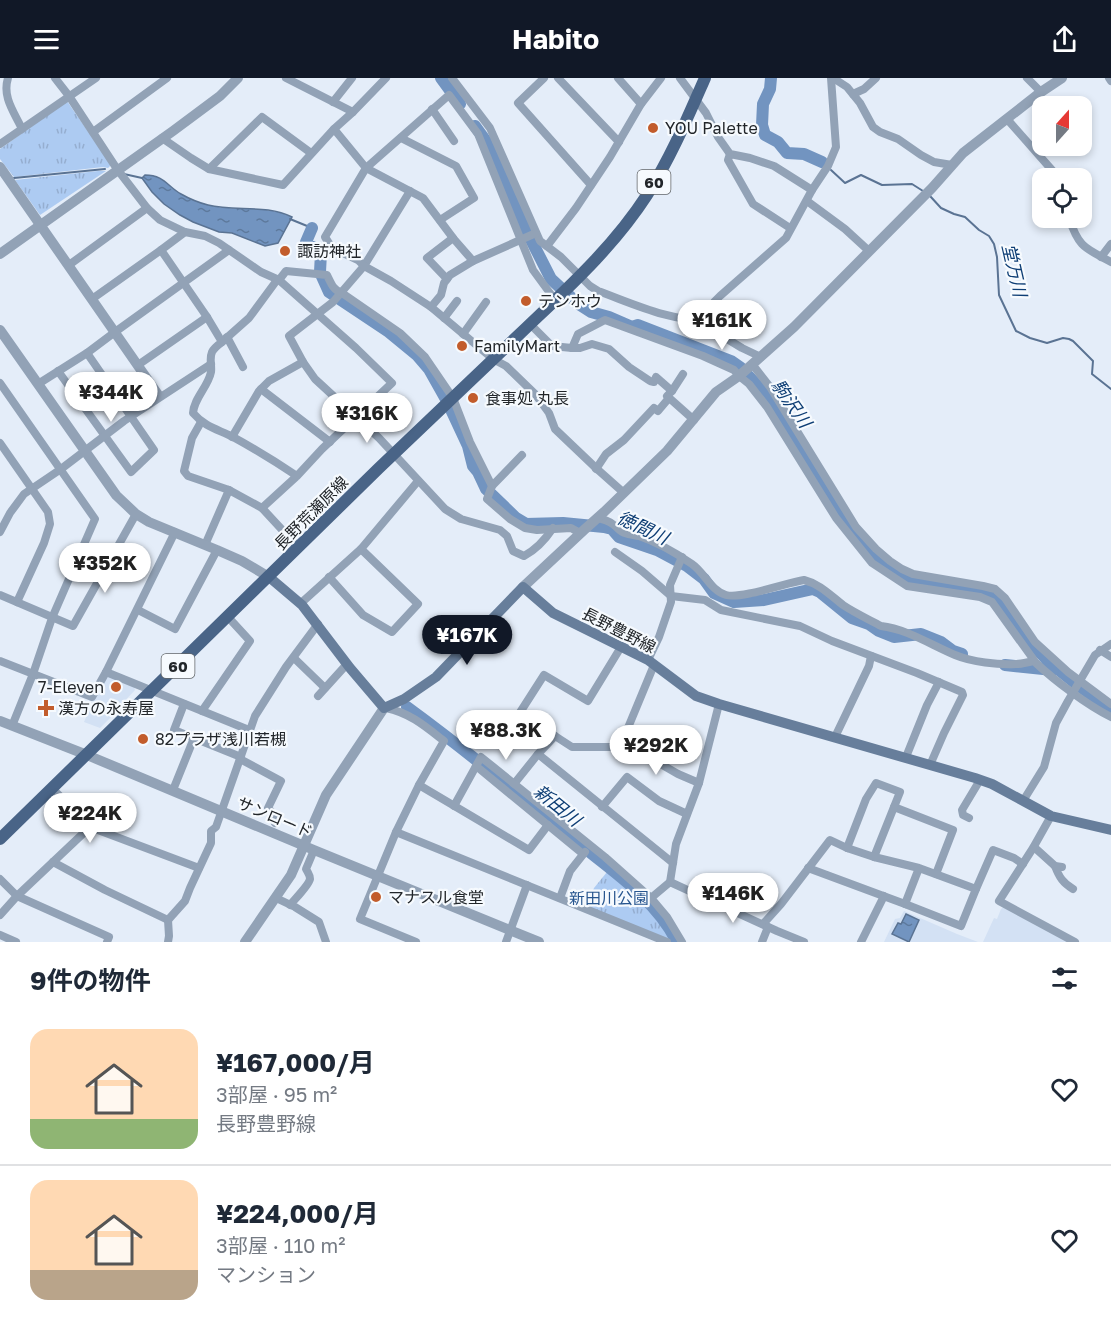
<!DOCTYPE html>
<html lang="ja">
<meta charset="utf-8">
<style>
:root{--surface:#fff;--page:#f2f2f3;--text:#1f2937;--muted:#747a83;--line:#e0e1e3;--accent:#111827}
body{margin:0;font-family:"Golos Text","Noto Sans JP",sans-serif;background:var(--page);color:var(--text);height:100vh;display:flex;flex-direction:column;font-size:22px;white-space:nowrap}
*{box-sizing:border-box;margin:0}
p{font-size:20px;color:var(--muted)}
.icon{flex:none;width:33px;height:33px;fill:none;stroke:currentColor;stroke-width:2;stroke-linecap:round;stroke-linejoin:round}
.map{position:relative;height:864px;overflow:hidden}
.drawer{display:flex;flex-direction:column;background:var(--surface);flex:1}
.drawer>*{flex:none}
.needle{width:39px;rotate:21deg}
.buttons{position:absolute;left:1032px;top:18px;display:grid;gap:12px}
.buttons a{display:grid;place-items:center;width:60px;height:60px;border-radius:12px;background:var(--surface);box-shadow:0 3px 9px #0003;font-size:30px}
.price{position:absolute;translate:-50% -51px;padding:0 14px;border-radius:21px;background:#fff;color:#222;font-size:20px;line-height:39px;filter:drop-shadow(0 2px 3px #0008)}
.price::after{content:'';position:absolute;left:50%;top:36px;width:18px;height:14px;margin-left:-9px;background:inherit;clip-path:polygon(0 0,100% 0,50% 100%)}
.price.on{background:var(--accent);color:#fff}
ul{padding:0;list-style:none}
li{display:flex;align-items:center;gap:18px;height:150px;padding:0 30px}
li+li{border-top:2px solid var(--line)}
li span{display:grid;place-items:center;flex:none;width:168px;height:120px;border-radius:18px;color:#555}
li>.icon{margin-inline-start:auto}
span .icon{width:72px;height:72px;fill:#fffc;stroke-width:1}
li b{font-size:26px}
h2{display:flex;justify-content:space-between;align-items:center;height:72px;padding:0 30px;font-size:26px}
header{display:flex;justify-content:space-between;align-items:center;height:78px;padding:0 30px;background:var(--accent);color:#fff;font-size:27px;font-weight:700}
.map>svg:first-child{display:block}
.built{fill:#d3e1f4}
.grass{fill:url(#grass-tufts)}
.water{fill:url(#water-ripples);stroke:#5a7393;stroke-width:1.5}
.lines{fill:none;stroke-linecap:round;stroke-linejoin:round}
.stream{stroke:#5a7393;stroke-width:2}
.river{stroke:#7294c0;stroke-width:12}
.minor{stroke:#92a2b6;stroke-width:8}
.tertiary{stroke:#92a2b6;stroke-width:10}
.secondary{stroke:#677e9b;stroke-width:10}
.primary{stroke:#496487;stroke-width:12}
.poi-dot{fill:#c25c2c;stroke:#f6fafe;stroke-width:2}
.labels{text-anchor:middle;dominant-baseline:central;stroke-width:4.5;stroke-linejoin:round;paint-order:stroke}
.shield{fill:#f6fafe;stroke:#62666a;stroke-width:1.5}
.shield-label{font-size:15px;font-weight:bold;fill:#22262a}
.poi-label{font-size:16px;fill:#22262a;stroke:#f6fafe;text-anchor:start}
.street-label{font-size:16px;fill:#22262a;stroke:#f6fafe}
.park-label{font-size:16px;fill:#28568f;stroke:#f6fafe}
.water-label{font-size:18px;font-style:italic;fill:#0e3e75;stroke:#f6fafe}
</style>
<header><svg class="icon" aria-label="menu" viewBox="0 0 24 24"><path d="M4 6h16M4 12h16M4 18h16"/></svg>Habito<svg class="icon" aria-label="share" viewBox="0 0 24 24"><path d="M12 15V3M7 8l5-5 5 5M5 13v7h14v-7"/></svg></header>
<div class="map">
<svg width="1111" height="864" viewBox="0 0 1111 864">
<defs>
<pattern id="grass-tufts" width="24" height="20" patternUnits="userSpaceOnUse" patternTransform="scale(1.5)"><rect width="24" height="20" fill="#adcbf2"/><path d="M3 7l-1-3M5 7V3M7 7l1-3M15 17l-1-3M17 17v-4M19 17l1-3" fill="none" stroke="#95aed0"/></pattern>
<pattern id="water-ripples" width="26" height="14" patternUnits="userSpaceOnUse" patternTransform="scale(1.5)"><rect width="26" height="14" fill="#7294c0"/><path d="M2 4q2-2 4 0t4 0M15 11q2-2 4 0t4 0" fill="none" stroke="#5d799c"/></pattern>
</defs>
<rect width="100%" height="100%" fill="#e4edf9"/>
<g class="built">
<path d="M110,598l24,10 1,4 -18,19 -4,6 -13,13 -16,-6 10,-23 12,-21z"/>
<path d="M1005,828l65,36h-87l11,-24 3,1 4,-10z"/>
<path d="M904,833l53,23 21,8h-94l11,-23 5,-1z"/>
</g>
<g class="grass">
<path d="M67,23l44,64 -3,3 -5,-1 -89,10 -14,-18v-10z"/>
<path d="M98,93h8l-66,44 -25,-35z"/>
<path d="M607,794l27,22 22,23 16,25 -86,-35 8,-19z"/>
</g>
<g class="water">
<path d="M145,97c19,0 22,11 36,19 7,4 19,9 27,11 27,7 58,-1 84,12l-14,26 -13,3 -33,-13 -13,-1 -26,-10 -13,-7 -16,-11 -12,-12 -10,-14z"/>
<path d="M906,836l13,6 -10,22 -17,-8 6,-11 3,1z"/>
</g>
<g class="lines">
<g class="stream">
<path d="M831,92l14,13 16,-8 21,10 30,-1 11,7"/>
<path d="M124,96l18,4"/>
<path d="M14,100l91,-9"/>
<path d="M930,118l11,12 13,6 11,3 14,13 10,6 5,8 3,13 2,38 17,36 14,7 17,5 16,-5 6,1 4,2 20,20 -1,13 19,15"/>
<path d="M290,141l22,9"/>
</g>
<g class="river">
<path d="M441,0l19,26"/>
<path d="M771,0l-1,11 -7,15 -1,21 3,10 13,7 9,11 17,1 18,8"/>
<path d="M475,48l13,18 35,80 28,55 26,24 14,9 18,5 23,10 6,-2 93,36 10,7 31,33 17,31 16,22 46,76 31,32 22,16 36,8 42,5 19,11 12,21 35,38 31,25 32,23"/>
<path d="M312,150l-6,14 15,11 -1,19 9,20 60,40 28,23 12,14 18,32 21,45 5,20 5,6 8,17 30,29 10,6 37,-1 41,4 8,2 7,8 38,13 30,16 17,13 10,14 20,9 30,-2 49,-11 7,3 32,26 17,6 10,7 15,6 27,-3 20,8 12,9 9,3"/>
<path d="M1005,587l48,5"/>
<path d="M407,629c56,41 110,85 164,130 36,30 85,61 106,105"/>
</g>
<g class="minor">
<path d="M8,0c-6,19 6,34 14,51"/>
<path d="M55,0l14,18 48,73 30,39 13,12 25,12"/>
<path d="M286,0l67,34"/>
<path d="M452,0l38,50 50,113 21,16 29,29 8,5c36,13 73,31 112,29"/>
<path d="M544,0l-26,25 73,82"/>
<path d="M558,0l61,64"/>
<path d="M618,0l23,26"/>
<path d="M680,0l26,35 12,24 12,17 20,4 24,8 38,24"/>
<path d="M833,0l14,9 13,16 13,24 7,5 18,7 23,16 13,7 18,3"/>
<path d="M1027,0l14,14"/>
<path d="M1109,0l2,3"/>
<path d="M853,16l11,-5 12,-11"/>
<path d="M333,24l19,-24"/>
<path d="M432,31l22,32"/>
<path d="M1007,41l52,59"/>
<path d="M334,51l32,39 57,30 30,40 20,23"/>
<path d="M93,54l74,-54"/>
<path d="M162,60l29,20 18,11 74,16 51,-56 19,-17 33,-34"/>
<path d="M401,60l55,28 18,32 -34,22"/>
<path d="M0,66l96,-66"/>
<path d="M730,76l-2,6 25,44 37,24"/>
<path d="M209,91l53,-52 49,36"/>
<path d="M410,113l-46,75 -31,36 -44,34 14,26 12,17 64,59 66,71 16,10 39,11 7,6 6,15 11,5c13,-7 21,-16 29,-28"/>
<path d="M807,123l38,28 24,22"/>
<path d="M1069,140c10,30 16,30 42,44"/>
<path d="M547,168l29,-38 34,-51 31,-53 20,-26"/>
<path d="M1101,179l10,-13"/>
<path d="M69,187l78,-57"/>
<path d="M447,201l-20,-21 26,-20"/>
<path d="M279,202l7,-9 41,4c4,8 6,15 15,18l58,40 25,24 28,41 17,44 22,44 -5,13 23,20 15,9 12,2 34,-2 9,5"/>
<path d="M92,221l69,-49"/>
<path d="M555,222l-22,-30 -55,-136 -29,-39 -83,73 -41,69 7,11 26,12 6,6 27,15 40,26 62,52 13,7 29,28 14,19 6,16 42,40 27,24"/>
<path d="M431,229l10,-12 3,-12 6,-8 23,-14 63,-28"/>
<path d="M444,240l13,-17"/>
<path d="M530,246l22,22 20,2 6,-14 27,-14 98,36 31,14 5,6 10,8 18,23 69,111 36,45 35,23 73,11 12,5 44,61c19,18 51,42 75,54"/>
<path d="M463,256l23,-32"/>
<path d="M227,259l16,30"/>
<path d="M222,264l27,-24 28,-38"/>
<path d="M572,270h8l12,-4 17,5 20,18 21,14 4,1 2,-5 16,14 -5,5 27,24"/>
<path d="M761,279l-19,-9 -28,-17 -4,-11 4,-18 6,-6 66,-58 26,-48 16,-24 8,-19 -5,-69"/>
<path d="M752,286l18,23 86,140 20,22 14,12 12,8 11,5 70,12 12,3 10,9 30,44 33,30 43,32"/>
<path d="M138,287l69,-48"/>
<path d="M58,293l73,101 23,-22 -67,-97"/>
<path d="M0,305l95,136 -43,99 -19,56 -21,52"/>
<path d="M38,306l49,-31 28,-21 114,-82"/>
<path d="M261,311l69,53"/>
<path d="M672,313l11,-17"/>
<path d="M201,344l-9,16 -8,33 4,5 41,14 33,18 36,39"/>
<path d="M232,359l27,-46 10,-10 34,-19"/>
<path d="M0,365l48,69 2,12 -6,19 -27,59"/>
<path d="M596,391l10,-15 18,-14 30,-32 4,3 11,-13"/>
<path d="M492,408l30,-31"/>
<path d="M262,430l35,-32 25,-27 70,-66 -36,-35 -77,-68 -18,-8 -42,-29 -14,-7 -20,-4 -24,18 46,67 15,25c-4,3 -8,6 -10,10 -3,7 0,13 -1,20 -3,15 -17,26 -18,41 12,14 24,16 40,24 22,12 43,25 64,39"/>
<path d="M597,440c6,1 12,3 17,7 4,3 6,7 11,8 4,2 9,2 14,3 18,6 37,17 53,28 12,8 19,27 34,31 15,4 60,-12 78,-15 16,4 26,15 39,25 12,8 25,14 38,21 26,3 50,19 74,29 17,7 43,10 61,9 6,0 12,-2 18,-3"/>
<path d="M0,454l10,-19 14,-19 37,-25 63,-48 87,-57"/>
<path d="M205,467l24,-55"/>
<path d="M615,474l27,19 29,25 34,4 16,10 79,16 32,15 85,32 45,19 1,3 -19,38 -14,32"/>
<path d="M329,499l34,38 29,17 26,-28 -57,-55"/>
<path d="M0,517l73,31 63,-112"/>
<path d="M300,526l61,-55 57,-68"/>
<path d="M138,532l37,19 42,-79"/>
<path d="M1100,572l11,7"/>
<path d="M294,580l31,30"/>
<path d="M648,582l11,-23 12,-35 -1,-17 12,-28"/>
<path d="M0,583l92,36 14,-25 69,-140"/>
<path d="M106,594l143,58"/>
<path d="M318,618l29,-32"/>
<path d="M184,626l-10,26 67,27"/>
<path d="M386,630c24,5 39,18 58,33l-25,44 -23,47 -36,87 56,23"/>
<path d="M202,633l48,-70 -22,-24"/>
<path d="M555,658l17,11h48l34,-82"/>
<path d="M835,659l34,-71 2,-10"/>
<path d="M620,669l25,8 33,19 21,9"/>
<path d="M538,676l17,-18 -36,-22 25,-39 44,26 33,-54"/>
<path d="M906,679l21,-52 12,-23"/>
<path d="M240,681l41,22 -13,27 10,11 -3,4"/>
<path d="M476,688l107,88"/>
<path d="M514,706l24,-30 135,109"/>
<path d="M419,707l110,65 19,-25"/>
<path d="M52,710l38,39"/>
<path d="M173,712l21,-52"/>
<path d="M1023,723l21,-34 12,-44 12,-22 27,-46 16,-11"/>
<path d="M454,728l27,-49 124,100 46,41 16,19 15,25"/>
<path d="M602,729l25,-30 32,24 28,13"/>
<path d="M894,729l59,23 -17,44"/>
<path d="M1051,738l-18,32 -34,53 76,41"/>
<path d="M969,740l-6,-3 -1,-5 18,-30"/>
<path d="M396,754l271,110"/>
<path d="M1034,769l21,19 7,1"/>
<path d="M847,770l19,-49 10,-16 24,9 -26,65"/>
<path d="M53,784l52,28 63,30"/>
<path d="M1055,788c4,11 8,17 18,23"/>
<path d="M808,790l97,36"/>
<path d="M0,801l17,17 92,41 -2,5"/>
<path d="M670,804l107,49 27,11"/>
<path d="M976,811l17,-39 21,8 9,6"/>
<path d="M276,820l19,9 24,15 7,20"/>
<path d="M560,820l10,-27 15,-19"/>
<path d="M651,820l19,-16 6,-38 23,-61 20,-79"/>
<path d="M290,827c5,-6 19,-20 20,-26 0,-4 -2,-6 -4,-10l8,-19"/>
<path d="M0,837l17,-19 73,-69 109,41"/>
<path d="M168,842l17,-19 5,-13 21,-45v-12l5,-4 39,-111 31,-49 32,-43"/>
<path d="M168,842l1,16 -1,6"/>
<path d="M763,846l18,-20 49,-64 17,8 27,9 45,11 57,21 -15,37 -56,-22 14,-36"/>
<path d="M0,857l16,7"/>
<path d="M506,864l21,-57"/>
<path d="M762,864l6,-15"/>
<path d="M861,864l23,-46"/>
</g>
<g class="tertiary">
<path d="M0,89l159,229"/>
<path d="M0,176l173,-123 47,-35 18,-18"/>
<path d="M0,252l116,165 20,19 13,8 68,28 25,11 27,16"/>
<path d="M523,509l61,-57 20,-18 63,-61 49,-59 23,-16 55,-49 138,-139 31,-35 78,-61 21,-14"/>
<path d="M0,643l87,34 227,95 225,92"/>
<path d="M245,864l46,-67 35,-80 58,-87"/>
</g>
<path class="secondary" d="M269,499l33,28 48,63 34,40 20,-9 32,-22 87,-90 30,26 95,47 48,36 23,8 256,74 17,6 59,32 60,14"/>
<path class="primary" d="M0,761c127,-123 253,-247 379,-371 49,-47 98,-94 148,-141 43,-41 87,-81 120,-132 24,-38 40,-76 58,-117"/>
</g>
<g class="poi-dot">
<circle cx="653" cy="50" r="6"/>
<circle cx="285" cy="173" r="6"/>
<circle cx="526" cy="223" r="6"/>
<circle cx="462" cy="268" r="6"/>
<circle cx="473" cy="320" r="6"/>
<circle cx="116" cy="609" r="6"/>
<path d="M43 621h6v6h6v6h-6v6h-6v-6h-6v-6h6z"/>
<circle cx="143" cy="661" r="6"/>
<circle cx="376" cy="819" r="6"/>
</g>
<g class="labels">
<g class="shield">
<rect x="637.5" y="92" width="33" height="24" rx="4.5"/>
<rect x="161.5" y="576" width="33" height="24" rx="4.5"/>
</g>
<g class="shield-label">
<text x="654" y="104">60</text>
<text x="178" y="588">60</text>
</g>
<g class="poi-label">
<text x="665" y="50">YOU Palette</text>
<text x="297" y="173">諏訪神社</text>
<text x="538" y="223">テンホウ</text>
<text x="474" y="268">FamilyMart</text>
<text x="485" y="320">食事処 丸長</text>
<text x="104" y="609" text-anchor="end">7-Eleven</text>
<text x="58" y="630">漢方の永寿屋</text>
<text x="155" y="661">82プラザ浅川若槻</text>
<text x="388" y="819">マナスル食堂</text>
</g>
<g class="street-label">
<text transform="translate(311 435) rotate(-45)">長野荒瀬原線</text>
<text transform="translate(619 552) rotate(27)">長野豊野線</text>
<text transform="translate(275 739) rotate(23)">サンロード</text>
</g>
<g class="park-label">
<text x="609" y="820">新田川公園</text>
</g>
<g class="water-label">
<text transform="translate(1015 192) rotate(77)">堂万川</text>
<text transform="translate(792 325) rotate(55)">駒沢川</text>
<text transform="translate(643 449) rotate(25)">徳間川</text>
<text transform="translate(558 727) rotate(39)">新田川</text>
</g>
</g>
</svg>
<div class="buttons">
<a><svg class="needle" viewBox="-14 -14 28 28"><path d="M0-13l5 13h-10z" fill="#e53935"/><path d="M0 13l5-13h-10z" fill="#747a83"/></svg></a>
<a><svg class="icon" aria-label="locate" viewBox="0 0 24 24"><circle cx="12" cy="12" r="6"/><path d="M12 2v4M12 18v4M2 12h4M18 12h4"/></svg></a>
</div>
<b class="price" style="left:722px;top:273px">¥161K</b>
<b class="price" style="left:111px;top:345px">¥344K</b>
<b class="price" style="left:367px;top:366px">¥316K</b>
<b class="price" style="left:105px;top:516px">¥352K</b>
<b class="price on" style="left:467px;top:588px">¥167K</b>
<b class="price" style="left:506px;top:683px">¥88.3K</b>
<b class="price" style="left:656px;top:698px">¥292K</b>
<b class="price" style="left:90px;top:766px">¥224K</b>
<b class="price" style="left:733px;top:846px">¥146K</b>
</div>
<section class="drawer">
<h2>9件の物件<svg class="icon" aria-label="filters" viewBox="0 0 24 24"><path d="M4 7h16M4 17h16"/><circle cx="9" cy="7" r="2"/><circle cx="15" cy="17" r="2"/></svg></h2>
<ul>
<li><span style="background:linear-gradient(#ffd9b3 75%,#8fb573 0)"><svg class="icon" aria-label="home" viewBox="0 0 24 24"><path d="M3 11l9-7 9 7M6 9v11h12V9"/></svg></span><div><b>¥167,000/月</b><p>3部屋 · 95 m²</p><p>長野豊野線</p></div><svg class="icon" aria-label="heart" viewBox="0 0 24 24"><path d="M12 20l-8-8c-3-5 5-10 8-4 3-6 11-1 8 4z"/></svg></li>
<li><span style="background:linear-gradient(#ffd9b3 75%,#b9a48a 0)"><svg class="icon" aria-label="home" viewBox="0 0 24 24"><path d="M3 11l9-7 9 7M6 9v11h12V9"/></svg></span><div><b>¥224,000/月</b><p>3部屋 · 110 m²</p><p>マンション</p></div><svg class="icon" aria-label="heart" viewBox="0 0 24 24"><path d="M12 20l-8-8c-3-5 5-10 8-4 3-6 11-1 8 4z"/></svg></li>
</ul>
</section>
